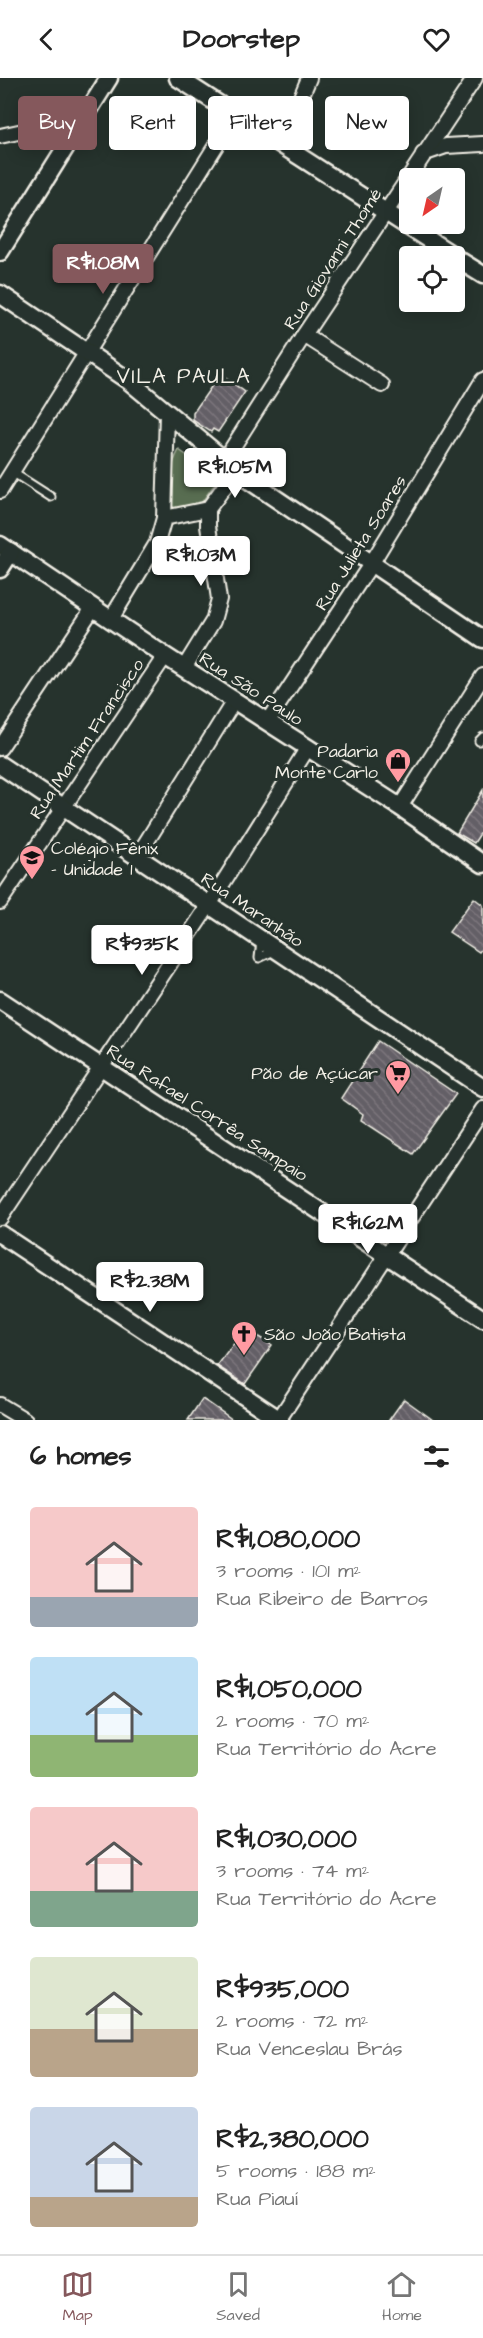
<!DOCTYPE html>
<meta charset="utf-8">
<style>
:root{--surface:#fff;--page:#f6f6f6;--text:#222;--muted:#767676;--line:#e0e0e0;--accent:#85585c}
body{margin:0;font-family:"Architects Daughter",sans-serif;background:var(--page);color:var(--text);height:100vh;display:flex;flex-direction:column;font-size:22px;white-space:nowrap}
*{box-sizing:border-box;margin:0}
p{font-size:20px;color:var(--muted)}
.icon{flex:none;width:33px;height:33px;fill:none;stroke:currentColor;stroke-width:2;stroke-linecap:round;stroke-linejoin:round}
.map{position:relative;height:1342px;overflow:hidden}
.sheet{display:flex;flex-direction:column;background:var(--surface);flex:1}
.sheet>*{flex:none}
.guide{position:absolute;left:18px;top:18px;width:447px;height:54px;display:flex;gap:12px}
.needle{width:39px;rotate:214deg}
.tools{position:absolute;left:399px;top:90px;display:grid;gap:12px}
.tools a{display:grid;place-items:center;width:66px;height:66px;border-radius:6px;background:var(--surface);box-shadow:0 3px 15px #0003;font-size:30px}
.price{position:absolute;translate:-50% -51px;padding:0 14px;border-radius:6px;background:#fff;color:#222;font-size:20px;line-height:39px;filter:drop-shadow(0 2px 3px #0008)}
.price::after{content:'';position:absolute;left:50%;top:36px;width:18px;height:14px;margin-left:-9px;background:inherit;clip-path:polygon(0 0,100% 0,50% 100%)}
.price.on{background:var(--accent);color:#fff}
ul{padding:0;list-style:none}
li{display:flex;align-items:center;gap:18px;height:150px;padding:0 30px}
li span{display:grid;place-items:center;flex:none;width:168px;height:120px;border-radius:6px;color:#555}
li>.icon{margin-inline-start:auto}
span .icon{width:72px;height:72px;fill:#fffc;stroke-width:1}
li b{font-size:26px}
h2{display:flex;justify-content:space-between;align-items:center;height:72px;padding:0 30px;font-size:26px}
.tag{padding:0 21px;border-radius:6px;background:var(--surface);box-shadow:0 3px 15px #0003;font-size:21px;line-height:54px}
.tag.on{background:var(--accent);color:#fff}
header{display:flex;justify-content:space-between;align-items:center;height:78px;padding:0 30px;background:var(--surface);font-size:27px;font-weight:700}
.dock{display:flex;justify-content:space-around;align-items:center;height:84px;border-top:2px solid var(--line);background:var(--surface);font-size:16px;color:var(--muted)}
.dock a{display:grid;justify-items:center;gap:3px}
.dock .on{color:var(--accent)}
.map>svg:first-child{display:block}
.green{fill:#596d51;stroke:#a6af9c;stroke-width:1.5}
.building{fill:url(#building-back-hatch);stroke:#f4f1e8;stroke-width:1.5}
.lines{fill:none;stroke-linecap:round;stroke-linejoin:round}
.service-casing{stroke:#f4f1e8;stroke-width:11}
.minor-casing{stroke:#f4f1e8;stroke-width:18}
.tertiary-casing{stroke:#f4f1e8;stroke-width:21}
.service{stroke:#26332d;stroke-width:7}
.minor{stroke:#26332d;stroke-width:14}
.tertiary{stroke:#26332d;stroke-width:16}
.labels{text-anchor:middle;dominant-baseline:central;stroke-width:6;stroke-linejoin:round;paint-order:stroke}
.street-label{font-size:18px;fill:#f4f1e8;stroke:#26332d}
.poi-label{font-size:18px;fill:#f4f1e8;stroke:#26332d;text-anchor:end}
.quarter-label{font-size:21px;letter-spacing:1.5px;fill:#f4f1e8;stroke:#26332d}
</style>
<header><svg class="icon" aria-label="back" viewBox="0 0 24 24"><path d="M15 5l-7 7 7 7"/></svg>Doorstep<svg class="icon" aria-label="heart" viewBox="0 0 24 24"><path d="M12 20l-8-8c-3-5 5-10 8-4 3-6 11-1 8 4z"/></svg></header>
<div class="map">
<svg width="483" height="1342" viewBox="0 0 483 1342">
<defs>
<pattern id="building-back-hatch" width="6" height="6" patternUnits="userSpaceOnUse" patternTransform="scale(1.5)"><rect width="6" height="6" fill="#645e66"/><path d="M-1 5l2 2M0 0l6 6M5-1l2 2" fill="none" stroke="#7b767c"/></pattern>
</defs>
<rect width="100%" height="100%" fill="#26332d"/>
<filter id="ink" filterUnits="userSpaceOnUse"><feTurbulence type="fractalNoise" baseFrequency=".0167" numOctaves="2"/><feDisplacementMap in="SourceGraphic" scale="12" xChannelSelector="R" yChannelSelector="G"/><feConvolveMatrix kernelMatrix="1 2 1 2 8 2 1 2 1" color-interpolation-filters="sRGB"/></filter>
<g filter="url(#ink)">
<path class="green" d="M179,372l40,28 -20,28 -21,5 -8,-7c0,-20 -1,-36 9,-54z"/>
<g class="building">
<path d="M220,296l25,18 -27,40 -5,-3 -2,3 -18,-12v-7z"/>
<path d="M483,712v39l-9,14 -17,-10z"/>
<path d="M474,820l9,7v42l-4,5 -30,-20z"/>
<path d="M378,963l78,53 -43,60 -52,-34 2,-6 -22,-16z"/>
<path d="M245,1251l27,16 -27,39 -28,-18z"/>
<path d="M202,1321l8,5 23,16h-45z"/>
<path d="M404,1321l29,21h-44z"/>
</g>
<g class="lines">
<defs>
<g id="service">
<path d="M12,394l39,25"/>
<path d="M479,663l4,-4"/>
<path d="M261,863l-2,17 15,-7"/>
</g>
<g id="minor">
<path d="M0,58l83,-18"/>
<path d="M281,67l28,-67"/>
<path d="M423,76l23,-8 37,-2"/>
<path d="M304,257l78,50"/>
<path d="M224,383l80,-126 171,-257"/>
<path d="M0,413l235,-376"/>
<path d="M164,440l44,-9"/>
<path d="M111,541l46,-76 7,-25 3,-105"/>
<path d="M184,590l29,-47 6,-22 -11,-73v-17l28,-38"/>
<path d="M267,644l104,-158 112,-184"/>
<path d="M0,670l93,-140"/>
<path d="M400,729l83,-131"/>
<path d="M137,779l97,-156"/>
<path d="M0,824l165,-246"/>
<path d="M0,1140l209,-313 98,-156"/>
<path d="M0,1327l25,15"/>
<path d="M279,1341l204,-310"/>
</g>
<g id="tertiary">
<path d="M178,0l276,178"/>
<path d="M0,174l109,-174"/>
<path d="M454,179l29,18"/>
<path d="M0,216l129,87 118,98 236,160"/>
<path d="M0,467l165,111 235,151 83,57"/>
<path d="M0,491l11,-17"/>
<path d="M0,687l483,323"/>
<path d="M0,922l483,319"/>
<path d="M0,1156l280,186"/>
</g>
</defs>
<use href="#service" class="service-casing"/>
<use href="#minor" class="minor-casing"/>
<use href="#tertiary" class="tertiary-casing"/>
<use href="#service" class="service"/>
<use href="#minor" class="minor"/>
<use href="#tertiary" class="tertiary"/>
</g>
</g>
<defs>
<symbol id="shop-pin" viewBox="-11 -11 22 30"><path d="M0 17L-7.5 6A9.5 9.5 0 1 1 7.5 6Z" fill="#ff9aa2" stroke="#26332d"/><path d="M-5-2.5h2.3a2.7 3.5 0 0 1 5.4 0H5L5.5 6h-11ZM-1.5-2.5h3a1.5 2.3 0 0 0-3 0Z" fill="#111"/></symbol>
<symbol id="school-pin" viewBox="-11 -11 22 30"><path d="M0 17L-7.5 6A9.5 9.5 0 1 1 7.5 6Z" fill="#ff9aa2" stroke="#26332d"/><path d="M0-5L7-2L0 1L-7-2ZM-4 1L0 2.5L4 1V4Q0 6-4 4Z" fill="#111"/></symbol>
<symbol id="supermarket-pin" viewBox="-11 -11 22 30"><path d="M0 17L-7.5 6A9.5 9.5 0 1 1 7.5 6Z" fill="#ff9aa2" stroke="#26332d"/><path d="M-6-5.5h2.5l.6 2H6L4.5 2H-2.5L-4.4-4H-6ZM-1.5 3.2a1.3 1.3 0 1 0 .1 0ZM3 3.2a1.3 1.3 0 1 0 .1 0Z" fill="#111"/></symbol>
<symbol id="church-pin" viewBox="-11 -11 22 30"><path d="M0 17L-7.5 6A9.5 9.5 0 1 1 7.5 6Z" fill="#ff9aa2" stroke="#26332d"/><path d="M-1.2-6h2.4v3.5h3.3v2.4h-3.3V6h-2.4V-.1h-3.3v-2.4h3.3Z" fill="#111"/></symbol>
</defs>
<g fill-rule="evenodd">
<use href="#shop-pin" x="383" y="668" width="30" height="40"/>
<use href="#school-pin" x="17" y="765" width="30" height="40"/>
<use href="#supermarket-pin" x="383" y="980" width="30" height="40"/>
<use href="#church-pin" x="229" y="1241" width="30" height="40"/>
</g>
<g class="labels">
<g class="street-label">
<text transform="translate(333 181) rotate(-57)">Rua Giovanni Thomé</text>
<text transform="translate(361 465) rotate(-58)">Rua Julieta Soares</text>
<text transform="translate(251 611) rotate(33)">Rua São Paulo</text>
<text transform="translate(87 661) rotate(-56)">Rua Martim Francisco</text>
<text transform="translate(252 832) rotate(34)">Rua Maranhão</text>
<text transform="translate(207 1035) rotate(33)">Rua Rafael Corrêa Sampaio</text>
</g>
<g class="poi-label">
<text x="378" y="673">Padaria<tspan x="378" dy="21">Monte Carlo</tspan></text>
<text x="51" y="770" text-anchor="start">Colégio Fênix<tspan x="51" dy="21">- Unidade 1</tspan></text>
<text x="378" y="995">Pão de Açúcar</text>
<text x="264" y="1256" text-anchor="start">São João Batista</text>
</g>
<g class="quarter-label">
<text x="184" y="298">VILA PAULA</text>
</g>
</g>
</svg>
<div class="tools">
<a><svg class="needle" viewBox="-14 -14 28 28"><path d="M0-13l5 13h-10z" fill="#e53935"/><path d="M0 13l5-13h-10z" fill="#767676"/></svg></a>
<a><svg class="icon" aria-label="locate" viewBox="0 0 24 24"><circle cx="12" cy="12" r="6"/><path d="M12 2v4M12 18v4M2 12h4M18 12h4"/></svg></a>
</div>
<b class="price on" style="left:103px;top:217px">R$1.08M</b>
<b class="price" style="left:235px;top:421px">R$1.05M</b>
<b class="price" style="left:201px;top:509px">R$1.03M</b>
<b class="price" style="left:142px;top:898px">R$935K</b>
<b class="price" style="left:368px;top:1177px">R$1.62M</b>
<b class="price" style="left:150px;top:1235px">R$2.38M</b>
<div class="guide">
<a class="tag on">Buy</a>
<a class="tag">Rent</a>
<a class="tag">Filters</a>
<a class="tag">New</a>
</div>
</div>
<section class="sheet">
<h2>6 homes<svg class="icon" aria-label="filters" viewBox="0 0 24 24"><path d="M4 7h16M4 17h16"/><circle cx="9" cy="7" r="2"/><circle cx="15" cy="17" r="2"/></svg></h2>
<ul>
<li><span style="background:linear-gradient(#f6c9c9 75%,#9aa5b1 0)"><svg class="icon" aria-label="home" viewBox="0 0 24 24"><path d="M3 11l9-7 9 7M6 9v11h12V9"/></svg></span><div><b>R$1,080,000</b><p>3 rooms · 101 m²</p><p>Rua Ribeiro de Barros</p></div></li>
<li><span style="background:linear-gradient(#bfe0f5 65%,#8fb573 0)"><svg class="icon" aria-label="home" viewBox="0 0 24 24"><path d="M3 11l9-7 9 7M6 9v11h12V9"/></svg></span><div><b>R$1,050,000</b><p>2 rooms · 70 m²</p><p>Rua Território do Acre</p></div></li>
<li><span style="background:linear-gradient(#f6c9c9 70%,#7fa58c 0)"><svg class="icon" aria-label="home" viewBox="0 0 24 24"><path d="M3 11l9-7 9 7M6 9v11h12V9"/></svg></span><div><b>R$1,030,000</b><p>3 rooms · 74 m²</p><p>Rua Território do Acre</p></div></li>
<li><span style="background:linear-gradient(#dfe7d0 60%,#b9a48a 0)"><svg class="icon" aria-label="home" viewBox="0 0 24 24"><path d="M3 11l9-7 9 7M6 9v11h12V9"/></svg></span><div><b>R$935,000</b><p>2 rooms · 72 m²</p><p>Rua Venceslau Brás</p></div></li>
<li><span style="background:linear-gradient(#c9d6e8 75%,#b9a48a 0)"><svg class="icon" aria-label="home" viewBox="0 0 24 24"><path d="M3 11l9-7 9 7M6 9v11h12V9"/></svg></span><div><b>R$2,380,000</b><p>5 rooms · 188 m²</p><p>Rua Piauí</p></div></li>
</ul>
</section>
<nav class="dock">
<a class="on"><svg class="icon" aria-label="map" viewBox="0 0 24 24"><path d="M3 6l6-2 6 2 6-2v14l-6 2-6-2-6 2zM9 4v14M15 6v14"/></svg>Map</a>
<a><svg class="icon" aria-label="saved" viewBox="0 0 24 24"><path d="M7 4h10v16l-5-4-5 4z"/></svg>Saved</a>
<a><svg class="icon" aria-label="home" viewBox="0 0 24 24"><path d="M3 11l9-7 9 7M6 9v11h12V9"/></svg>Home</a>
</nav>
